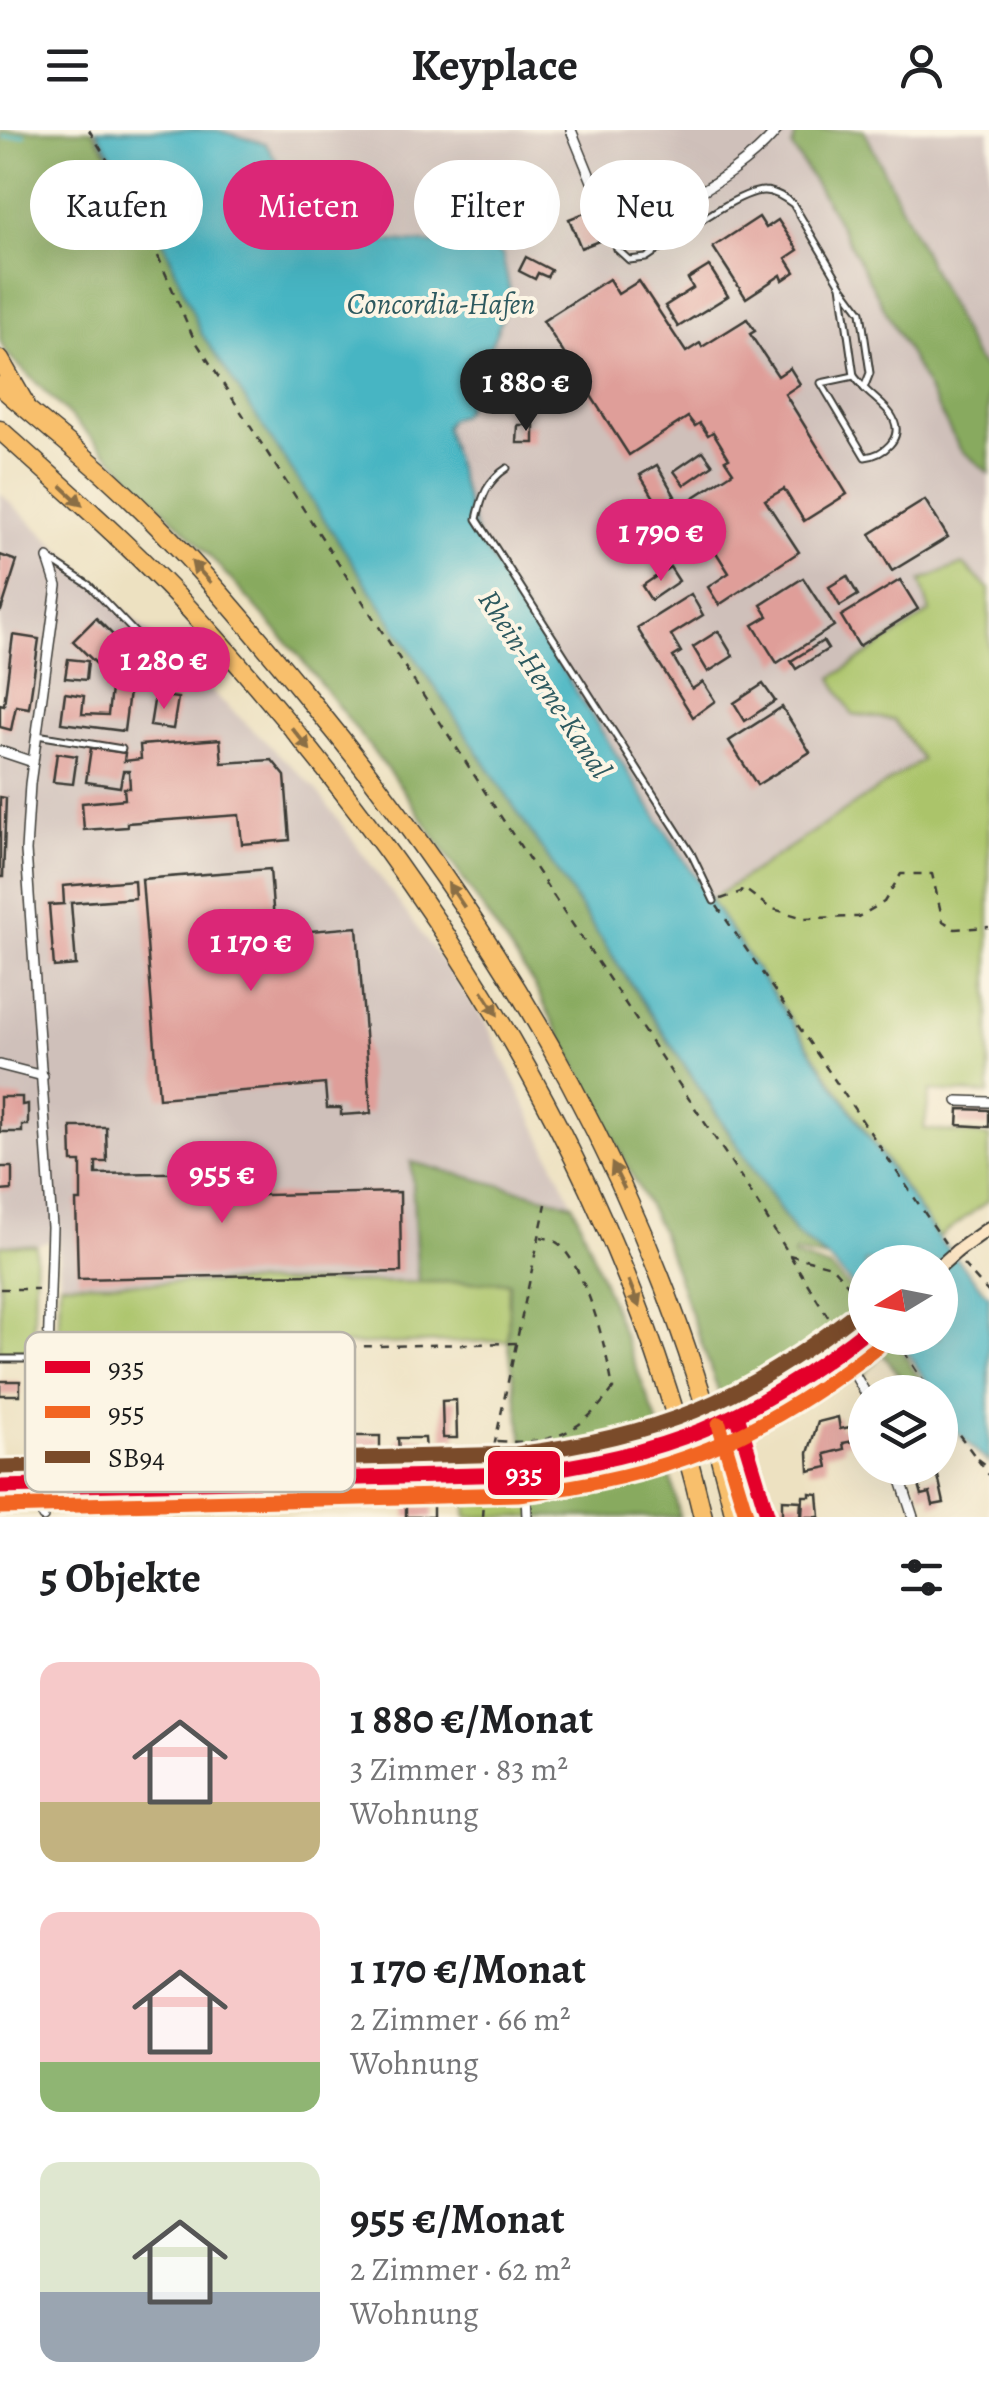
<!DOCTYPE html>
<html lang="de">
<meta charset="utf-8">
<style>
:root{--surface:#fff;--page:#f6f6f6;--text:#202124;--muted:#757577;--accent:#db2777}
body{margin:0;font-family:Alegreya,serif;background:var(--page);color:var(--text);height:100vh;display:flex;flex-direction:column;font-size:38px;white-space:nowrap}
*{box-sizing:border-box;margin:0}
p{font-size:32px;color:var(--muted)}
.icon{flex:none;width:55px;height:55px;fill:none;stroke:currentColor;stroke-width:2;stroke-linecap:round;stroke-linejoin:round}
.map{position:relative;height:1387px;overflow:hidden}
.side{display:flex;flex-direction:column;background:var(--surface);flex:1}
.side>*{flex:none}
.hud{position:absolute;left:30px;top:30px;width:930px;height:90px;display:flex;gap:20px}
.needle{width:65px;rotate:260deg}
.fabs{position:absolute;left:848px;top:1115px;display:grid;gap:20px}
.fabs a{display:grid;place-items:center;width:110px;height:110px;border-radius:50%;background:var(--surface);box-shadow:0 10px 40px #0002;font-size:50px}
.price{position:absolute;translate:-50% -85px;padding:0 22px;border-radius:35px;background:var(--accent);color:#fff;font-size:32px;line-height:65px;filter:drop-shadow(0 2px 5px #0008)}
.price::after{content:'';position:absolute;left:50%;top:60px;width:30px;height:22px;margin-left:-15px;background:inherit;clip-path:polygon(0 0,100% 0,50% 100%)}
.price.active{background:#222;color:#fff}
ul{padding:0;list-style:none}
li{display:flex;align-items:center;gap:30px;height:250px;padding:0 40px}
li span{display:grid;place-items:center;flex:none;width:280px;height:200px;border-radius:20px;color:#555}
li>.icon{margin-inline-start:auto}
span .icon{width:120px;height:120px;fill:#fffc;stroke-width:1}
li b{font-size:42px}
h2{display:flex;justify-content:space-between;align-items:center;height:120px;padding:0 40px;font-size:42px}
.chip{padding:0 35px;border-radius:45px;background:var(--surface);box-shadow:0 10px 40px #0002;font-size:35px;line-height:90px}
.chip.active{background:var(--accent);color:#fff}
header{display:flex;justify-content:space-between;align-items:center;height:130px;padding:0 40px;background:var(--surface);font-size:45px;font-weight:700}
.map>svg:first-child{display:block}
.industrial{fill:#cfc0ba}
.green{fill:#abc46a;stroke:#647043;stroke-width:2.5}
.forest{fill:#88aa5e;stroke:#52633d;stroke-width:2.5}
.water{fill:#47b5c3;stroke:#326870;stroke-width:2.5}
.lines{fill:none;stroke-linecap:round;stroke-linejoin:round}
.stream{stroke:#47b5c3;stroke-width:4}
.building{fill:#df9e99}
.lane-casing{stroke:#3b3a35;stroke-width:9}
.street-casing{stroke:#3b3a35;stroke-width:12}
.secondary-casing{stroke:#3b3a35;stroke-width:16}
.highway-casing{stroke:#3b3a35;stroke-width:21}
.path{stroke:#3b3a35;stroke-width:2.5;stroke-dasharray:8 8;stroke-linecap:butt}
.lane{stroke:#fff;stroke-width:5}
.street{stroke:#fff;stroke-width:9}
.secondary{stroke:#fce5c4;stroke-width:12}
.highway{stroke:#f8bf6c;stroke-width:18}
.secondary-bridge-casing{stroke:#3b3a35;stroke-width:16;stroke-linecap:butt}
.secondary-bridge{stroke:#fce5c4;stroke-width:12}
.bus-1-casing{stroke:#fcf5e5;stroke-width:22}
.bus-2-casing{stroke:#fcf5e5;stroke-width:22}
.bus-3-casing{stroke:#fcf5e5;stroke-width:22}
.bus-1{stroke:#e4002b;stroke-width:15}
.bus-2{stroke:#f26522;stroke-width:15}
.bus-3{stroke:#7a4b2a;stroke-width:15}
.oneway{fill:#8a6e44}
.labels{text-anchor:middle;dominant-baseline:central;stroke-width:8;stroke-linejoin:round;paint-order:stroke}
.water-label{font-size:30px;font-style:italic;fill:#2d595f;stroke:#fcf5e5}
.key{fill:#fcf5e5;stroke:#b9b4a9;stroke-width:2.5}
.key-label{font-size:28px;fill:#1c1c1c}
.line-badge{stroke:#fcf5e5;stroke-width:4}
.badge-label{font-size:28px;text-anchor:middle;font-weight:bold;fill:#fff}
</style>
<header><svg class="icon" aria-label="menu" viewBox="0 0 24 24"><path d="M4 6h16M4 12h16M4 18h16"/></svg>Keyplace<svg class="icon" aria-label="person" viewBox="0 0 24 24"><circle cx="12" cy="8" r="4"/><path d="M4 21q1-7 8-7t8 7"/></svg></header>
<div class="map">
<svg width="989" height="1387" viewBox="0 0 989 1387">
<rect width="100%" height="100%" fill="#fcf5e5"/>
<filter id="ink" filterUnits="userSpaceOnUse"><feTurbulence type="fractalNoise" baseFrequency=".01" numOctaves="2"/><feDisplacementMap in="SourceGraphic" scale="20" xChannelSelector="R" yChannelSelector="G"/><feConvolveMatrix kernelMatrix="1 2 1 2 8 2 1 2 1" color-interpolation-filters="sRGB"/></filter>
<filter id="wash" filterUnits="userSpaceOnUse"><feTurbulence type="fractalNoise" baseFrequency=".0048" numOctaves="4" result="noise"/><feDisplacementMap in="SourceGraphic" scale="40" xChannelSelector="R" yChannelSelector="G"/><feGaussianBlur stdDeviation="2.25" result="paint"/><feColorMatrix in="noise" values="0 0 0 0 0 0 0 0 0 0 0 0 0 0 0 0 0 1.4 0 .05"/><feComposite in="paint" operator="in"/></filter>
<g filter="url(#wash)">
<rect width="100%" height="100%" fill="#ede1c1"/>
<g class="industrial">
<path d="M216,0h581l-5,17 36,57 132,245 29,24v165l-95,82 28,39 -212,141 -233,-363 -32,-110 5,-8 31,-173 -154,-8 -61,-95z"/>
<path d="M864,0h125v244l-15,-18z"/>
<path d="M0,363l315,295 171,234 87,182 -161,-41 6,119 -358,1 -2,-44 -22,6h-36z"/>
</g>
<g class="green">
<path d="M963,434l26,25v505l-59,-3 -6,38 65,7v64l-51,38 -228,-338 212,-140 -28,-40 -42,-6 -20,-36 98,-66 -10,-31z"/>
<path d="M0,1115h36l-3,107 -33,1z"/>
<path d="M509,1152l-1,59 -450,10 2,-68z"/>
<path d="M530,1363l4,24h-68l1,-20z"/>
</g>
<g class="forest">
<path d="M0,0h92l67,101 42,101 593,900 34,27 -33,-6 -1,3 36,12 34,36 -32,33 -93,60 -17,4 -61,-170 -127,-246 -133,-198 -106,-136 -100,-111 -190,-188 -5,-12z"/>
<path d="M797,0h67l110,226 15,18v99l-29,-24 -132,-245 -36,-57z"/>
<path d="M411,1032l162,42 87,225 20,88h-146l-26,-176 1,-59h-91z"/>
<path d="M888,1208h5l35,54h-16l-30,-39 -18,22 -2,-13z"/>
</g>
<path class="water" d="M96,0h120l49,13 63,95 153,8 21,8 9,42 -48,118 -13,5 -5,8 32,110 233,363 181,270 47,68 51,58v167c-20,-17 -49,-43 -49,-71h-7l-35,-54h42v-76h-75v37l-37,-40 -33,-27 -594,-899 -42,-103z"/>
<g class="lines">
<path class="stream" d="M4,7l21,-2"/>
</g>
<g id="blocks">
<g class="building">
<path d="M587,82l12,29 -18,7 -12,-29z"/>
<path d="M759,87l7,11 12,-8 20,30 -12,8 9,14 -12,8 -2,-5 -35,23 -33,-51z"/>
<path d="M526,127l25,13 -4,7 -9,-4 -3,6 -16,-8z"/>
<path d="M709,136l19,30 -50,31 -13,-21 28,-18 -5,-9z"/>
<path d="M609,149l9,15 21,-13 47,71 14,-9 2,4 45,-28 8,12 -5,3 28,42 12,-8 10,16 -15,10 62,100 -43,27 -20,-32 -19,11 34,52 -80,53 -11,-18 21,-14 -44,-70 48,-31 -8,-12 4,-2 -16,-26 -5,3 -8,-12 -5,3 -7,-9 -59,38 -86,-134z"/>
<path d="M518,295h16v18h-17z"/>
<path d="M703,321l10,14 -29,20 -10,-14z"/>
<path d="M657,335l18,31 -16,10 -19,-31z"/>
<path d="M925,370l23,37 -56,34 -22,-37z"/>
<path d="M0,425l17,6 -16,50h-1z"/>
<path d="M670,437l9,14 -28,19 -9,-14z"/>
<path d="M847,446l11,19 -18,11 -11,-19z"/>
<path d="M803,448l31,48 -57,37 -24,-38 15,-9 -7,-11z"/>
<path d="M900,450l18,29 -59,37 -18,-30z"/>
<path d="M691,464l12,21 -32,20 10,17 -8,5 19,32 11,-7 12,19 -22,16 -56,-89z"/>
<path d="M96,488l50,50 -22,23 -51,-50z"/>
<path d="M718,501l15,25 -25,16 -15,-25z"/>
<path d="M13,505l26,4 -10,69 -13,-2 -5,24 -11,-3v-23l4,1z"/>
<path d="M823,511l5,8 -32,20 -5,-8z"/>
<path d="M68,529l20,2 -2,19 -21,-2z"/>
<path d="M763,554l12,17 -30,20 -11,-18z"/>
<path d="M111,559l18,3 -5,39 -63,-8 4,-30 19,3 -2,18 26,1z"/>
<path d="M155,565l23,3 -5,31 -23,-3z"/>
<path d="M782,577l28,45 -53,33 -28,-44z"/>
<path d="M220,609l2,24 50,-3 13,16 5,64 -48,4 -3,-29 -112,8v4l-43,3 -2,-27 43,-4 -1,-11h6l-1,-17h-6l-3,16 -34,-5 5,-34 34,5 -1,8 17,-2 -1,-14z"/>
<path d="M57,623l20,3 -4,28 -20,-2z"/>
<path d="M0,667l6,1 -3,79h-3z"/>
<path d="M270,739l5,65 82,-7 14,186 -30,2v-7h-14l-2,-24 -166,14 -17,-219z"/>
<path d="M134,750l1,18 -64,5 5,62 -22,2 -5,-62 15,-1 -1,-18z"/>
<path d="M0,967h22v8l6,-1v21h-6v7h-22z"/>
<path d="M959,979l30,1v17l-31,-2z"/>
<path d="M71,997h35l1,35h-11v12l128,-2 1,24 175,-4 1,80 -323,7 -2,-78h5v-39h-9z"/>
<path d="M0,1037h12v23l-12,1z"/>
<rect x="0" y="1251" width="20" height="14"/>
<path d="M456,1270l1,38h-14l-1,-37z"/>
<path d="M838,1287l2,12 20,-4 3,14 -20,4 1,6 -19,5 3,13 -19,4 -1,-18 10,-31z"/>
<rect x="353" y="1306" width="27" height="14"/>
<path d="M398,1308h27l1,14h-27z"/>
<path d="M938,1346l6,27 -11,2 -3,-12 -8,2 -4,-14z"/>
<path d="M810,1363l8,1 2,23h-18l1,-21h7z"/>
<path d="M782,1370l19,1 -1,16h-18z"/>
<path d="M433,1375v12h-27v-11z"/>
</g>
</g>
</g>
<g filter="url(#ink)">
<use href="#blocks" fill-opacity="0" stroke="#3b3a35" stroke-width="2.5"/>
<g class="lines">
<defs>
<g id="lane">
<path d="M612,101l5,18 12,11 17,-2c25,-16 92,-68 118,-67 11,0 21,7 29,13l48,81 20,27 9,61 -6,15 -10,-12 -13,-91"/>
<path d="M854,246l-33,7 44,74c18,-2 39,-18 28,-39 -5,-11 -21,-21 -29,-30"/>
<path d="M507,338c-20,13 -25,28 -30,51l214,334 23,48"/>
<path d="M49,429l40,26 72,75"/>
<path d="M37,605l85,14"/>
<path d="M0,1229h48"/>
</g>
<g id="street">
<path d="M571,0l40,98 14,3 16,-2c42,-28 105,-59 136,-99"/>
<path d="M0,621l33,11"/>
<path d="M0,935l43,11"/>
<path d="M958,971l31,1"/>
<path d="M844,1218l3,14 18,30"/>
<path d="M738,1288l30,99"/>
<path d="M897,1338l16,49"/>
<path d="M525,1343l2,44"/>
<path d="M43,1387l9,-290 -26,-376 4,-67 27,-198 -9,-28"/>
</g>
<g id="secondary">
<path d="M957,1121l32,-23"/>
<path d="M728,1293c50,-25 94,-57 137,-92"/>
<path d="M0,1357l517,-13 72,-8 66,-15"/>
</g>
<g id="highway">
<path d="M0,230l24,42"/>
<path d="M0,256c34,30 70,58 104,88 75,68 140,146 204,224 204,248 353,504 427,819"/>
<path d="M0,300c69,62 140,124 202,193 235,261 420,550 501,894"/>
</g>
</defs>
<use href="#lane" class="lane-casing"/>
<use href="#street" class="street-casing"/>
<use href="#secondary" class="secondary-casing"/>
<use href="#highway" class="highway-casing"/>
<g class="path">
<path d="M89,0l49,80 55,127 310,483 240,360 97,156"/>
<path d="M721,769l20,-7 2,-4 27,20 34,10 54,-1 26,-15 17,-28h31l11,47 12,8 34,-2"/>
<path d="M717,776l228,337"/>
<path d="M789,1125l42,11 34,37"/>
<path d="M963,1134l26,29"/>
<path d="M0,1159h38"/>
<path d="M895,1208l35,54"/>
<path d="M60,1223l457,-10"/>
<path d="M940,1279l49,66"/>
<path d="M497,1311c56,4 82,-7 116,-52 -7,-41 -24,-111 -51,-142 -6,-7 -13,-8 -21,-10"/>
<path d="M978,1329l11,8"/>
<path d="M491,1331l55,-257"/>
<path d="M483,1387l2,-28"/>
</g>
<use href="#lane" class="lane"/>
<use href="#street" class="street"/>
<use href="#secondary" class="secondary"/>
<use href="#highway" class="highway"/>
<defs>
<g id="secondary-bridge">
<path d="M940,1136l17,-15"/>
<path d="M655,1321l73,-28"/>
</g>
</defs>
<use href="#secondary-bridge" class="secondary-bridge-casing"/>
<use href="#secondary-bridge" class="secondary-bridge"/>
<defs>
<g id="bus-1">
<path d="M738,1288l30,99"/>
<path d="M0,1357l517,-13c145,-17 233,-53 348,-143"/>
</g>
<g id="bus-2">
<path d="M719,1294l28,93"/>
<path d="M1,1377l517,-13c148,-16 242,-56 359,-147"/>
</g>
<path id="bus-3" d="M0,1337l516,-13c140,-17 225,-52 337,-139"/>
</defs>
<use href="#bus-1" class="bus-1-casing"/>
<use href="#bus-2" class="bus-2-casing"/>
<use href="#bus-3" class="bus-3-casing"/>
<use href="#bus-1" class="bus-1"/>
<use href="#bus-2" class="bus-2"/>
<use href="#bus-3" class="bus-3"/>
</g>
<defs><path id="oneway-solid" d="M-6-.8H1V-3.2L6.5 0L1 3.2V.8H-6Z" transform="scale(2.5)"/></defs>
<g class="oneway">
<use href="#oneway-solid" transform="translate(72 366) rotate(43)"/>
<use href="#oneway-solid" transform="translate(201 442) rotate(-132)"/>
<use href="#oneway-solid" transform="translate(301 609) rotate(50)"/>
<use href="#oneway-solid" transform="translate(456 765) rotate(-124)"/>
<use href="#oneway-solid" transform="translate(490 873) rotate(57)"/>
<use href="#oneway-solid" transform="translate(618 1046) rotate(-116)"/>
<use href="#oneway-solid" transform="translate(634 1164) rotate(68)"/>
</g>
</g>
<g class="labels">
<g class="water-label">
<text x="441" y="174">Concordia-Hafen</text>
<text transform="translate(545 554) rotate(57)">Rhein-Herne-Kanal</text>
</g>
</g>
<rect x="25" y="1202" width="330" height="160" rx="15" class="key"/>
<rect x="45" y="1231" width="45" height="12" fill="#e4002b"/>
<rect x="45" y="1276" width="45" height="12" fill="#f26522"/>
<rect x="45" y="1321" width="45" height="12" fill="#7a4b2a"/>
<g class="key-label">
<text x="108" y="1247">935</text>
<text x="108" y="1292">955</text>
<text x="108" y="1337">SB94</text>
</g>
<rect class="line-badge" x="486" y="1319" width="76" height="48" rx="10" fill="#e4002b"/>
<g class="badge-label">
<text x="524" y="1353">935</text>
</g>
</svg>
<div class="fabs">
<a><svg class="needle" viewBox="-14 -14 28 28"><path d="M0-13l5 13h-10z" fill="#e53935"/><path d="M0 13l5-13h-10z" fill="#757577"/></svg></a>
<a><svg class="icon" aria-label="layers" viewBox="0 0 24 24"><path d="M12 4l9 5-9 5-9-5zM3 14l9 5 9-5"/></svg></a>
</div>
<b class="price active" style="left:526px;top:304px">1 880 €</b>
<b class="price" style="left:661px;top:454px">1 790 €</b>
<b class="price" style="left:164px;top:582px">1 280 €</b>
<b class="price" style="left:251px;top:864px">1 170 €</b>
<b class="price" style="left:222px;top:1096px">955 €</b>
<div class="hud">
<a class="chip">Kaufen</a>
<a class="chip active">Mieten</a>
<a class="chip">Filter</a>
<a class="chip">Neu</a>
</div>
</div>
<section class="side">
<h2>5 Objekte<svg class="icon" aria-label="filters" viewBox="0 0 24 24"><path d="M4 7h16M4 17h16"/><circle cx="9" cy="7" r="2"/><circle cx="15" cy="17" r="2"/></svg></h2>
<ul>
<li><span style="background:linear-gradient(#f6c9c9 70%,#c2b280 0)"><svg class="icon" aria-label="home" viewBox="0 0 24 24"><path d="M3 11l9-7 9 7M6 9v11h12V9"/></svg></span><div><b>1 880 €/Monat</b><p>3 Zimmer · 83 m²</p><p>Wohnung</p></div></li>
<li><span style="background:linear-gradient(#f6c9c9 75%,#8fb573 0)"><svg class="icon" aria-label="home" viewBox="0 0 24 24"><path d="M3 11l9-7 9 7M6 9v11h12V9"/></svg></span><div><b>1 170 €/Monat</b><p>2 Zimmer · 66 m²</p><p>Wohnung</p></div></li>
<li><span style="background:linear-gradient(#dfe7d0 65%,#9aa5b1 0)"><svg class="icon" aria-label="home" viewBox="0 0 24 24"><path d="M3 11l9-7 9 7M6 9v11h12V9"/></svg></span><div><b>955 €/Monat</b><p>2 Zimmer · 62 m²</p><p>Wohnung</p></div></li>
</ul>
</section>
